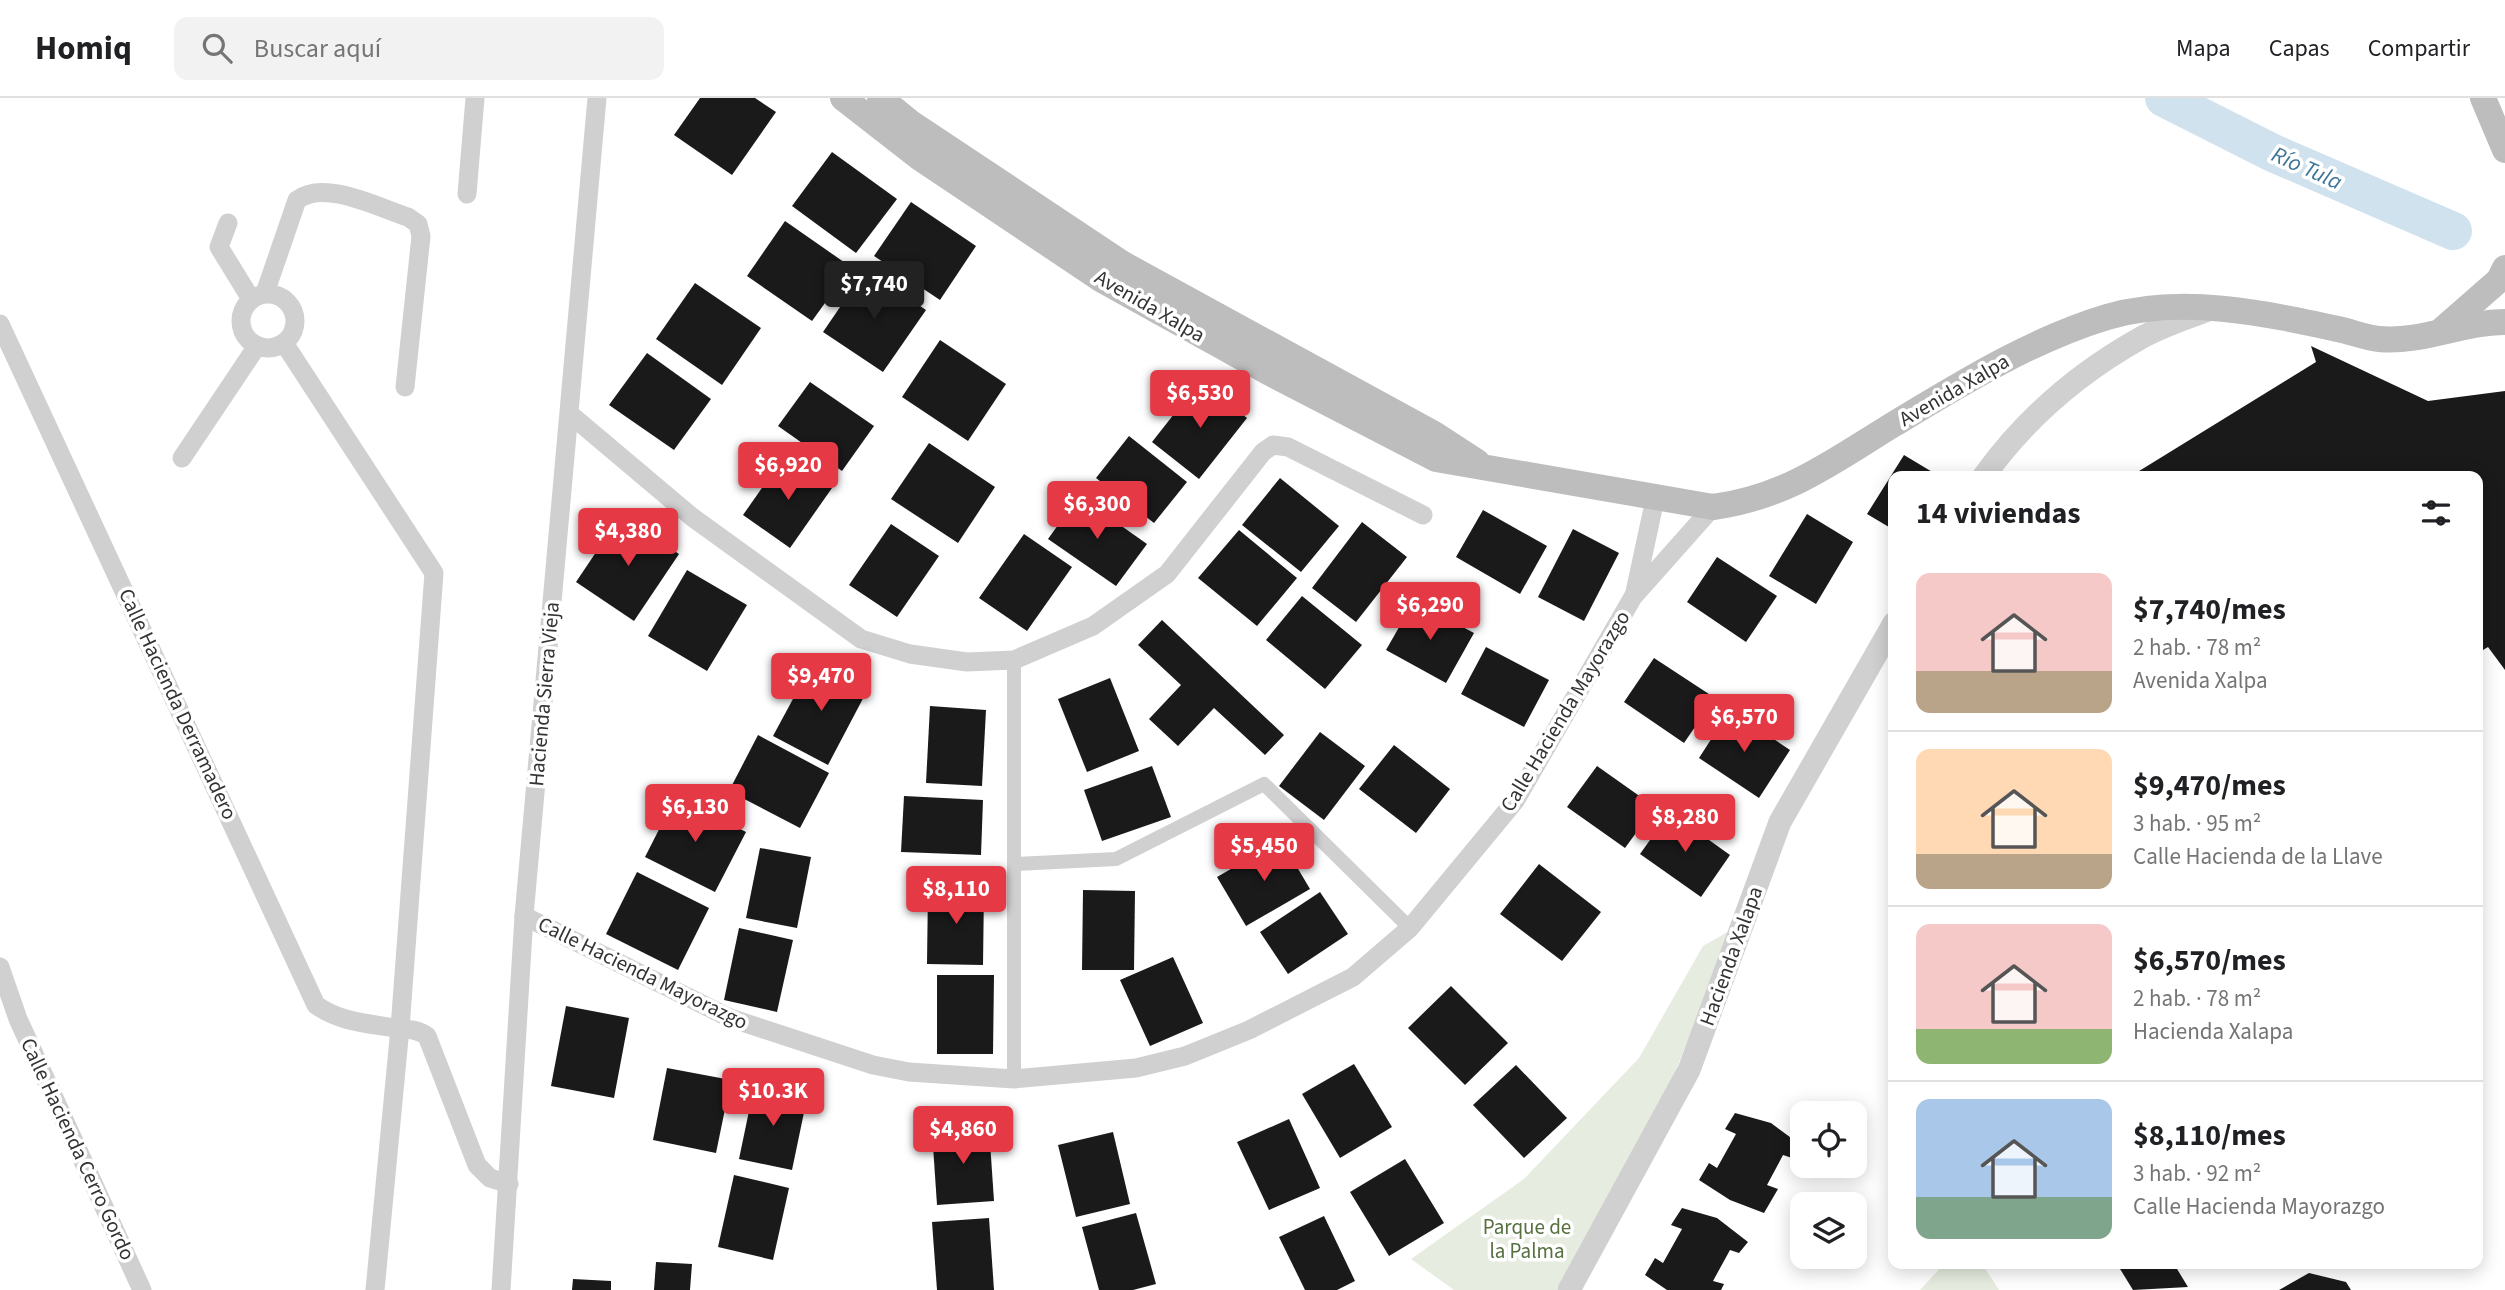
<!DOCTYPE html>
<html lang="es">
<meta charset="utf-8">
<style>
:root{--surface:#fff;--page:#f2f2f2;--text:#202124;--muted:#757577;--line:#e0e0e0;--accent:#e63946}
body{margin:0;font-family:"Source Sans 3",sans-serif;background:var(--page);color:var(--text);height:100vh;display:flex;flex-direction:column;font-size:26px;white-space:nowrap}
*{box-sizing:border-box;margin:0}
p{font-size:23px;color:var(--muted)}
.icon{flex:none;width:38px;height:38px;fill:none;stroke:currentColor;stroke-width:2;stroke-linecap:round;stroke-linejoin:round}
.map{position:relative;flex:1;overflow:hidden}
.panel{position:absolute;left:1888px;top:373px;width:595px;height:798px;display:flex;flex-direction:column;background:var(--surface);border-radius:14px;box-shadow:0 4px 18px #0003}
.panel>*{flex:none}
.tools{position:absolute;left:1790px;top:1003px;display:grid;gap:14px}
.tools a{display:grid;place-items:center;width:77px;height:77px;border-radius:14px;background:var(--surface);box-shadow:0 4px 18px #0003;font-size:35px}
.price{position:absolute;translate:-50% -60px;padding:0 16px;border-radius:7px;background:var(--accent);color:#fff;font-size:23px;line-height:46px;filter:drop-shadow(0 2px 4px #0008)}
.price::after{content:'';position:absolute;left:50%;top:42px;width:21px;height:16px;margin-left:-10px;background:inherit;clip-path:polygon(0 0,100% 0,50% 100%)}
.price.active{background:#222;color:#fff}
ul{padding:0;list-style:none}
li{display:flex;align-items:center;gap:21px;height:175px;padding:0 28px}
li+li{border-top:2px solid var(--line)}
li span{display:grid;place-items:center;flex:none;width:196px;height:140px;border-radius:14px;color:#555}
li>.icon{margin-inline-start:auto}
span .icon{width:84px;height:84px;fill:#fffc;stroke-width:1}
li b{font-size:30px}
h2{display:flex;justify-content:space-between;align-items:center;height:84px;padding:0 28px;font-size:30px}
header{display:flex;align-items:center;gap:42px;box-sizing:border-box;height:98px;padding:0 35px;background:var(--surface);border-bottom:2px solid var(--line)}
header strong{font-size:33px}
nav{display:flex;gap:38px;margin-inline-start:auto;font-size:24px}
.search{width:490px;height:63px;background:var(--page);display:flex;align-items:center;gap:18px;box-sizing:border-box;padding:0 24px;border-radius:14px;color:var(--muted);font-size:26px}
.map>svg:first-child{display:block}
.green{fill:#e6ecdf}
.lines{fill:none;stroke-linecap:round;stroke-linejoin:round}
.river{stroke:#cfe2ee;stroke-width:38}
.building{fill:#1a1a1a}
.pedestrian{stroke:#d0d0d0;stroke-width:14}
.minor{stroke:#d0d0d0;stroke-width:19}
.tertiary{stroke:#d0d0d0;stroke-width:23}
.secondary{stroke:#bdbdbd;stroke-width:26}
.labels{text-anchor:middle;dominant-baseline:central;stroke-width:7;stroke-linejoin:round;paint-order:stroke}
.street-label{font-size:21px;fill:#333;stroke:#fff}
.park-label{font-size:21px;fill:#56703f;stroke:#fff}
.water-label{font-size:23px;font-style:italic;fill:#3f7597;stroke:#fff}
</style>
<header>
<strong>Homiq</strong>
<div class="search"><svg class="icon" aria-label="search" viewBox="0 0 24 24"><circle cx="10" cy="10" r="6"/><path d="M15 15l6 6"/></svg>Buscar aquí</div>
<nav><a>Mapa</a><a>Capas</a><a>Compartir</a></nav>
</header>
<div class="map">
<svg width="2505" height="1192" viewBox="0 0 2505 1192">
<rect width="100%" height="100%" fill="#fff"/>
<g class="green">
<path d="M1731,832l-59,150 -115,210h-103l-43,-31 113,-80 115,-121 64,-112z"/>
<path d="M1944,1166h38l17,26h-79z"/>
</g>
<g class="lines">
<path class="river" d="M2164,0l109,55 180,78"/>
</g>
<g class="building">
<path d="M700,0h55l21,14 -44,63 -58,-40z"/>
<path d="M832,54l65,47 -41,54 -64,-47z"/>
<path d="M911,104l65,44 -36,54 -66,-44z"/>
<path d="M785,123l66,46 -39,54 -65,-45z"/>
<path d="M866,171l60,41 -43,62 -60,-40z"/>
<path d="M695,185l66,45 -39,57 -66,-46z"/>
<path d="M940,242l66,44 -38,57 -66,-44z"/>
<path d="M2311,248l117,55 77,-10v279l-17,-23 -10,6v-177h-347l185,-114z"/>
<path d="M647,255l64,46 -37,51 -65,-45z"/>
<path d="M1200,283l47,37 -48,61 -47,-37z"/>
<path d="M810,284l64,44 -32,45 -64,-45z"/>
<path d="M1129,338l58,46 -33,41 -58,-45z"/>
<path d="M929,345l66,44 -37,56 -67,-44z"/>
<path d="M785,357l47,33 -42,60 -47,-33z"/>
<path d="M1904,357l35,21h-45v54l-27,-16z"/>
<path d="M1280,380l59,48 -38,46 -59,-47z"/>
<path d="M1079,398l68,48 -31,42 -68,-47z"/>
<path d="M1483,412l64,36 -27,48 -64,-37z"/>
<path d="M1807,416l46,28 -37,62 -47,-28z"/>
<path d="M621,417l58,39 -45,67 -58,-39z"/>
<path d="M1362,424l45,35 -51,65 -44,-34z"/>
<path d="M891,426l48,32 -42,61 -48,-32z"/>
<path d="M1573,431l46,24 -35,68 -46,-24z"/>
<path d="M1239,432l58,48 -40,48 -59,-48z"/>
<path d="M1024,436l48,33 -45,64 -48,-33z"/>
<path d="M1717,459l60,39 -31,46 -59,-40z"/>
<path d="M687,472l60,35 -40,66 -59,-35z"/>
<path d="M1302,498l60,49 -37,44 -59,-49z"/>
<path d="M1414,503l60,32 -28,50 -60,-33z"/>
<path d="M1162,522l122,115 -19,20 -51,-47 -36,38 -29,-27 32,-34 -43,-40z"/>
<path d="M1486,549l63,33 -25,47 -63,-33z"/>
<path d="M1654,560l61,40 -31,45 -60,-41z"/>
<path d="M814,562l54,29 -40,76 -55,-29z"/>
<path d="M1110,580l29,73 -52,21 -29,-73z"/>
<path d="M930,608l56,4 -4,76 -56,-3z"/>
<path d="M1730,612l60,40 -31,48 -60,-40z"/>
<path d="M1320,634l45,34 -41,54 -45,-34z"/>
<path d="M758,637l71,38 -29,55 -71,-37z"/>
<path d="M1394,647l56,44 -34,44 -57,-44z"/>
<path d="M1152,668l19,51 -69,24 -18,-51z"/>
<path d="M1597,668l58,41 -30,41 -58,-41z"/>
<path d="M676,698l70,36 -31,60 -70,-35z"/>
<path d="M904,698l79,4 -2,55 -80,-3z"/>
<path d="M1670,714l60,43 -29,42 -61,-43z"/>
<path d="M1281,742l29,49 -64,37 -29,-49z"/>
<path d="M760,750l51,9 -14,71 -51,-10z"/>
<path d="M1539,766l62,48 -39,49 -62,-47z"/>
<path d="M637,774l72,36 -31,62 -72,-36z"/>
<path d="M928,790h56l-1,77 -56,-1z"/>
<path d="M1083,792l52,1 -1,79h-52z"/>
<path d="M1320,794l28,42 -60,40 -28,-42z"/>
<path d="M739,830l54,12 -16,72 -53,-12z"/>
<path d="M1173,859l30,66 -53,23 -30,-66z"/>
<path d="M937,877h57l-1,79h-56z"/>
<path d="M1451,888l57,57 -43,42 -57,-57z"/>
<path d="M566,908l63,12 -15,80 -63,-12z"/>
<path d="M1354,966l38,63 -52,31 -38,-64z"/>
<path d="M1516,967l51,53 -43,40 -51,-53z"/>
<path d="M667,970l64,12 -15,73 -63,-13z"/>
<path d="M754,989l53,11 -15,72 -53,-11z"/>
<path d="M1735,1015l36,10 31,23 -10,12 -9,-3 -16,30 11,4 -14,24 -34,-13 -31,-20 10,-17 8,5 19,-34 -11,-5z"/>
<path d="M1289,1021l31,69 -51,22 -32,-68z"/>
<path d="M989,1029l5,74 -57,4 -5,-74z"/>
<path d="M1113,1034l17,72 -54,13 -18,-72z"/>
<path d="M1405,1061l39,64 -55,33 -39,-64z"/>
<path d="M734,1077l55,13 -16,72 -55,-13z"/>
<path d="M1682,1110l35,10 31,24 -9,11 -9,-3 -17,31 11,3 -3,6h-54l-22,-15 10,-17 8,5 19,-34 -11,-4z"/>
<path d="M1136,1115l20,71 -23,6h-34l-17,-63z"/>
<path d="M1324,1118l31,65 -18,9h-32l-26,-53z"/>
<path d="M989,1120l5,72h-57l-5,-68z"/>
<path d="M656,1164l36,2 -2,26h-36z"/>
<path d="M2117,1166h57l14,23 -55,3z"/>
<path d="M2309,1175l37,9 5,8h-72z"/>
<path d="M573,1181l38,2v9h-39z"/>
</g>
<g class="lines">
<g class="pedestrian">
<path d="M1014,562v419"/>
<path d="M1014,766l102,-5 148,-75 146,144"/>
</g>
<g class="minor">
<path d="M467,96l8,-96"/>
<path d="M228,125l-9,24 32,52"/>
<path d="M265,195l32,-93c27,-21 80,7 111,17l10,7 3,12 -16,151"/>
<circle cx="268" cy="223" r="27"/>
<path d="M0,226l316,681c24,17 50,18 79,23 11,1 23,1 32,8l50,129 13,13 19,6"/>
<path d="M284,245l150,230 -34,455 -25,262"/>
<path d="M571,317l121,102 169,122 49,15 57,8 47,-2 79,-34 74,-52 96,-122 10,-7 15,2 135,68"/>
<path d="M182,360l75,-112"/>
<path d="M1635,494l20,-93"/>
<path d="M524,818l206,102 143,47 36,7 105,7 122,-11 49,-12 64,-26 104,-53 57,-49 105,-127 118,-204 80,-90"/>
<path d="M0,869l18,52 124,271"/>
<path d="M501,1192l23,-374 73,-818"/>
</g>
<g class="tertiary">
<path d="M1984,378c41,-57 93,-102 155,-137 22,-13 49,-21 74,-31"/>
<path d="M1569,1192l120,-220 91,-248 114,-199"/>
</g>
<g class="secondary">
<path d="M843,0l77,60 182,122 164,91 170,88 277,48c74,-10 119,-45 181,-83 68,-41 137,-84 213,-107 74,-22 157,-4 231,12 14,3 28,9 41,10 43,4 83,-17 126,-17"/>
<path d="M880,0l31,25 212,141 311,170 43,28"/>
<path d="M2483,0l22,52"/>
<path d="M2443,231l56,-49 6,-12"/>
</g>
</g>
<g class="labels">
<g class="street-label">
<text transform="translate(1150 208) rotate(30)">Avenida Xalpa</text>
<text transform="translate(1954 292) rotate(-30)">Avenida Xalpa</text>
<text transform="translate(544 596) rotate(-85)">Hacienda Sierra Vieja</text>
<text transform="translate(178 606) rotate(65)">Calle Hacienda Derramadero</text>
<text transform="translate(1565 613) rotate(-59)">Calle Hacienda Mayorazgo</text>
<text transform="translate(1731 858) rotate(-70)">Hacienda Xalapa</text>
<text transform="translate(643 875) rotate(26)">Calle Hacienda Mayorazgo</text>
<text transform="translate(78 1051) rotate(65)">Calle Hacienda Cerro Gordo</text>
</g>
<g class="park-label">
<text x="1527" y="1129">Parque de<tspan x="1527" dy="24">la Palma</tspan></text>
</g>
<g class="water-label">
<text transform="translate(2307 70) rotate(24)">Río Tula</text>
</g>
</g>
</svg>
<div class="tools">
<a><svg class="icon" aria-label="locate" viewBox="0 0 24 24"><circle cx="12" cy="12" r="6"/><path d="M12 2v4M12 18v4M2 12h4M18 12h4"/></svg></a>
<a><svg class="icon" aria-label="layers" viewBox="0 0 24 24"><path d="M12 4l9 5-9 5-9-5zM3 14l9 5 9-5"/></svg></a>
</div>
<b class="price active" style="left:874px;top:223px">$7,740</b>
<b class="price" style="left:1200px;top:332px">$6,530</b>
<b class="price" style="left:788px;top:404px">$6,920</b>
<b class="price" style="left:1097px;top:443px">$6,300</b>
<b class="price" style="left:628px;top:470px">$4,380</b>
<b class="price" style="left:1430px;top:544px">$6,290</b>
<b class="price" style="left:821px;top:615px">$9,470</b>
<b class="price" style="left:1744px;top:656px">$6,570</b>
<b class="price" style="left:695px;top:746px">$6,130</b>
<b class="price" style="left:1685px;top:756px">$8,280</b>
<b class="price" style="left:1264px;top:785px">$5,450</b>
<b class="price" style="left:956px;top:828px">$8,110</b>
<b class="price" style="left:773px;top:1030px">$10.3K</b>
<b class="price" style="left:963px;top:1068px">$4,860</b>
<section class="panel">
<h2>14 viviendas<svg class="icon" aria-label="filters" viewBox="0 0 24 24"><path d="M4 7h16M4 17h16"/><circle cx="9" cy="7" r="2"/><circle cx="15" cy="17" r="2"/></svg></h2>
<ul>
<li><span style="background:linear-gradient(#f6c9c9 70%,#b9a48a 0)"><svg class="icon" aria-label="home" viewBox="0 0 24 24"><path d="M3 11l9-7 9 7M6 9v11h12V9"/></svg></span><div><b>$7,740/mes</b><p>2 hab. · 78 m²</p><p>Avenida Xalpa</p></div></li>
<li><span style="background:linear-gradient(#ffd9b3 75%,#b9a48a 0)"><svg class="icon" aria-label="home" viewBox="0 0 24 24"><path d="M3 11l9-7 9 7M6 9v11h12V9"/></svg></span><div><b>$9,470/mes</b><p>3 hab. · 95 m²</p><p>Calle Hacienda de la Llave</p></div></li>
<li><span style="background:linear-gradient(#f6c9c9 75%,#8fb573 0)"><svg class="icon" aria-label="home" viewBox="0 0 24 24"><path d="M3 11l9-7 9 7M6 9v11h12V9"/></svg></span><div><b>$6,570/mes</b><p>2 hab. · 78 m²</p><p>Hacienda Xalapa</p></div></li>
<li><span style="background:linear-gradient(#a9c7e8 70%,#7fa58c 0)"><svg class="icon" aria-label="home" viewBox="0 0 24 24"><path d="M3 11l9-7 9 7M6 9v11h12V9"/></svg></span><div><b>$8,110/mes</b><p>3 hab. · 92 m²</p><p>Calle Hacienda Mayorazgo</p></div></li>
</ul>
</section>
</div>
